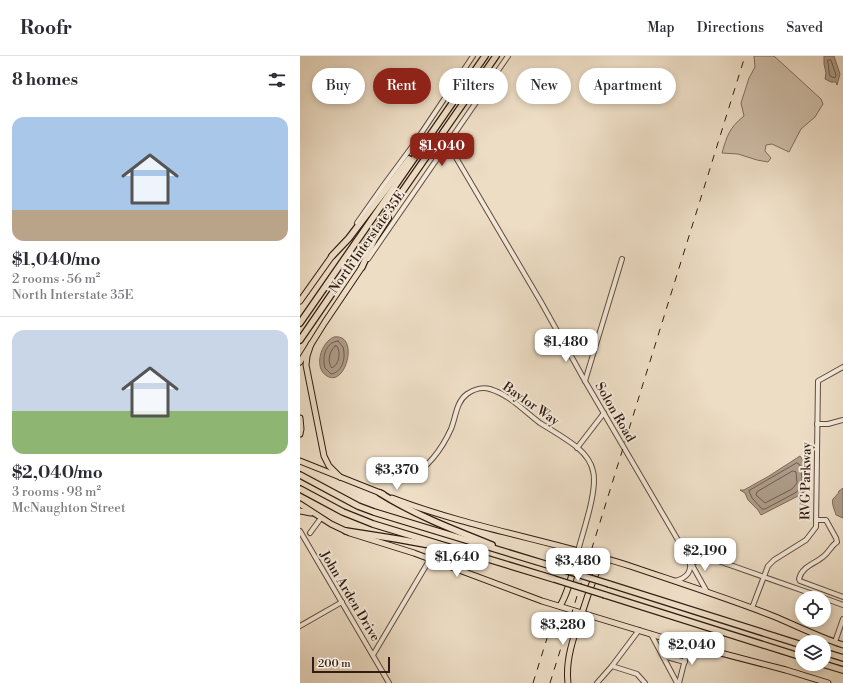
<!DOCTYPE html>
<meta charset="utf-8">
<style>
:root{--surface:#fff;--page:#f7f7f7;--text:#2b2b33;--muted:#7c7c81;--line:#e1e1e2;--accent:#8f2418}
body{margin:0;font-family:"Libre Bodoni",serif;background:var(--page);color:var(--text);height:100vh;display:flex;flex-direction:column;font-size:15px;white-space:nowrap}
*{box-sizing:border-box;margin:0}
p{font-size:13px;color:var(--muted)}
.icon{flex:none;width:22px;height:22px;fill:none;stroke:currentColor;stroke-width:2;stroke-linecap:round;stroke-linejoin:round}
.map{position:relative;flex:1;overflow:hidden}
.drawer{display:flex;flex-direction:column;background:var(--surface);width:300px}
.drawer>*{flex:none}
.banner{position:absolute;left:12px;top:12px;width:380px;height:36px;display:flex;gap:8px}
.buttons{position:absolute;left:495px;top:535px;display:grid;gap:8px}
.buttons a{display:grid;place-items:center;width:36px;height:36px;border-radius:50%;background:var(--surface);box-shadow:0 2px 6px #0003;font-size:20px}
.scale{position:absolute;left:12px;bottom:10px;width:78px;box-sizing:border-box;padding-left:4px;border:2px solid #321b12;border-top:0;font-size:11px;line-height:14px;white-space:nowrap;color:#321b12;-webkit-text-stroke:3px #f3e9d9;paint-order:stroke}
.price{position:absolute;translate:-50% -34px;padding:0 9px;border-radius:8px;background:#fff;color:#222;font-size:13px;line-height:26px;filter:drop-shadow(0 1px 2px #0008)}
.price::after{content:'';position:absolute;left:50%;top:24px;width:12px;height:9px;margin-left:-6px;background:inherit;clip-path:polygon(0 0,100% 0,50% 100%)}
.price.current{background:var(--accent);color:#fff}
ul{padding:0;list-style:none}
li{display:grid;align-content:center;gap:8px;height:212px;padding:0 12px}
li+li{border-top:1px solid var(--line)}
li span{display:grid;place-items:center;height:124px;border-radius:12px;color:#555}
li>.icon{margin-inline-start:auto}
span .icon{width:72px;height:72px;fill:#fffc;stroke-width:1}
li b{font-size:17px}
h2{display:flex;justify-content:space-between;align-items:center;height:48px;padding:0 12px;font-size:17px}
.chip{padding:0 14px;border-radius:18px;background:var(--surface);box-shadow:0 2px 6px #0003;font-size:14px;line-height:36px}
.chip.current{background:var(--accent);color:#fff}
header{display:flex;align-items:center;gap:24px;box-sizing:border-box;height:56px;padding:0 20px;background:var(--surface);border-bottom:1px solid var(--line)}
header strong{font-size:19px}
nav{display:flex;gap:22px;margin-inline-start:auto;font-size:14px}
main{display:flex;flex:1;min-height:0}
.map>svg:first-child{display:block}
.green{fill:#cdbca7;stroke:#806c5c}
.water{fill:#ad9b88;stroke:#7c6859}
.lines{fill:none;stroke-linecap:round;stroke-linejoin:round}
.shore{stroke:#705b4d;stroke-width:1}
.minor-casing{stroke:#614c3f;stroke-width:6}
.major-casing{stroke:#321b12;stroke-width:7}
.highway-casing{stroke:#321b12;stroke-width:8}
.minor{stroke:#f3e9d9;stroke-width:4}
.major{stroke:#edddc5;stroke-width:5}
.highway{stroke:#edddc5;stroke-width:5.5}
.rail{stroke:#321b12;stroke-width:1;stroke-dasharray:7 7;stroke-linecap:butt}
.highway-bridge-casing{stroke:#321b12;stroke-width:8;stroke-linecap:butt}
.highway-bridge{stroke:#edddc5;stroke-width:5.5}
.labels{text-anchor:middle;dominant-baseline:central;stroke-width:4;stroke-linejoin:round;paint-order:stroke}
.street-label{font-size:13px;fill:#321b12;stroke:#f3e9d9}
</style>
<header>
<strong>Roofr</strong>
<nav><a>Map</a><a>Directions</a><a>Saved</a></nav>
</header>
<main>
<section class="drawer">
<h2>8 homes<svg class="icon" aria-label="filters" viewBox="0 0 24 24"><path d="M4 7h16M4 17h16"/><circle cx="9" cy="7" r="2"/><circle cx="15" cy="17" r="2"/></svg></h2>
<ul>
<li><span style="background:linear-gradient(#a9c7e8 75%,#b9a48a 0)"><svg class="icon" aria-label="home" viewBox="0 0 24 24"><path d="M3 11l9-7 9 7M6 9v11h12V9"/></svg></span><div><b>$1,040/mo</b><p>2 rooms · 56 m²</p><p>North Interstate 35E</p></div></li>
<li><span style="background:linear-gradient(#c9d6e8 65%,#8fb573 0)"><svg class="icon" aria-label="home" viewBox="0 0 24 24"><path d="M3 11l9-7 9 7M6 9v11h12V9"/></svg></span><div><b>$2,040/mo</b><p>3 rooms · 98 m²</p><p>McNaughton Street</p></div></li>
</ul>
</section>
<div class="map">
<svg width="543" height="627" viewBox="0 0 543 627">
<rect width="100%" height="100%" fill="#edddc5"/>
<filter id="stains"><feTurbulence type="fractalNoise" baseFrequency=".005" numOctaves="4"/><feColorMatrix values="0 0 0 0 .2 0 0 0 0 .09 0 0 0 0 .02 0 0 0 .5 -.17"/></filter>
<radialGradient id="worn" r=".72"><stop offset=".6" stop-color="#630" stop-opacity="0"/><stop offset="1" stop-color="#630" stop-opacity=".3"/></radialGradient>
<path class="green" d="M454,0h20l47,43 2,5 -8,13 -14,12 -12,23 -17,-8 -6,1 -1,6 6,7 -3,4 -11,-2 -19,-6 -16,-1c5,-17 7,-25 22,-37l-3,-13 8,-25 6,-11z"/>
<g class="water">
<path d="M524,0h10l6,18 -3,11 -1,-3h-5l-6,-3 1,-6 -2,-9z"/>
<path d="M34,281c26,-4 12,51 -7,39 -14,-8 -6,-34 7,-39z"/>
<path d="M500,400c7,8 7,26 5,36l-4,1 -3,3 -37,19 -3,-5 -10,-10 -3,-7 -5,-3h4l25,-14z"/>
<path d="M543,432v30l-7,-3c-1,-4 -5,-12 -3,-16 3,-4 5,-4 6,-8z"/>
</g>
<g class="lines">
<g class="shore">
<path d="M528,4h3l5,15 -1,3 -5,-2z"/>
<path d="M38,285l5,6c3,10 0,25 -12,27l-6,-6c-3,-10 0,-26 13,-27z"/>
<path d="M35,290h2c4,8 2,18 -5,22 -5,-6 -3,-16 3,-22z"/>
<path d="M497,407l3,2 2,13 -1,10 -6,5 -30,16h-3l-10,-11 -3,-7z"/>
<path d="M493,415l3,1 1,11 -5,6 -27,14 -9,-8 1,-3z"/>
</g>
<defs>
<g id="minor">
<path d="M148,88l93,158 44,79 104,178c4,12 -2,19 -14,22"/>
<path d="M57,167l26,-37 31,-42 59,-88"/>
<path d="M68,203l140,-203"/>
<path d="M285,325l37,-122"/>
<path d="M517,368h11l15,-4"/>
<path d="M277,392l27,-35"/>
<path d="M109,423c19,-12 33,-30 42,-50 5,-12 5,-27 16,-35 7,-5 16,-7 23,-5 20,6 34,22 50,34 13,8 27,16 38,25 7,6 13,14 15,23 5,19 -10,60 -15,80"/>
<path d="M516,464h10l10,18 1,4c-6,4 -8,10 -13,14 -9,8 -22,10 -25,23l1,2 43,16"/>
<path d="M0,475l89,152"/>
<path d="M10,477l11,-15"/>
<path d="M407,536l-15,-27 -2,-1 15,-6h5l114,40"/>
<path d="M524,542l19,7"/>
<path d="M452,552l16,-42 6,-6 32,-20 10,-13 2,-146 25,-14"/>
<path d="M0,570l42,-24"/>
<path d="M351,578l26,49"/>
<path d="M535,586l8,-23"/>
<path d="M73,599l57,-96"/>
<path d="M363,600l22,6"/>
<path d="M312,610l25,8 8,9"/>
<path d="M297,627l15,-17 27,-36"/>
<path d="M379,627l10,-39"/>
</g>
<g id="major">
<path d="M0,245l32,-45"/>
<path d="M11,288l-4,12 -1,9 18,91 5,10 11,11"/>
<path d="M0,306l25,-40 37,-55"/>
<path d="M0,362l1,11 -1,5"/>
<path d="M0,405l83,33"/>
<path d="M92,442c78,30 162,43 241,69 47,16 94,31 140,49 24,10 46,21 70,29"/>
<path d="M0,448l31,20 19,9 64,20 128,48 125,38 119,31 42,13"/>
<path d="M0,455l11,2"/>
<path d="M260,550c10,-17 13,-37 18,-55"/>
<path d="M268,627c-3,-25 7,-50 15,-73 6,-18 11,-35 20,-52"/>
</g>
<g id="highway">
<path d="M32,200l17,-18 60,-79"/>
<path d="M62,211l12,-27 14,-22"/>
<path d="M0,267l185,-267"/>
<path d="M0,284c65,-95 130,-189 196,-284"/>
<path d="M0,419l58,31 16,6 184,56"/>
<path d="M0,433l43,23 30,12 181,55"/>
<path d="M80,437c35,22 74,37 112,52"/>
<path d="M46,475l51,8 33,6"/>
<path d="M309,528l193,61"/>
<path d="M305,539l197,62"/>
<path d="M524,596l19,6"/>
<path d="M523,608l20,6"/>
</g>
</defs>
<use href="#minor" class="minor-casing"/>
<use href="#major" class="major-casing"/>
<use href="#highway" class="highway-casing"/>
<use href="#minor" class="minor"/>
<use href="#major" class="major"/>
<use href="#highway" class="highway"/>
<g class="rail">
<path d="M233,627l16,-51"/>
<path d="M250,627l195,-627"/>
</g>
<defs>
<g id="highway-bridge">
<path d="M258,512l51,16"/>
<path d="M254,523l51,16"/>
</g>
</defs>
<use href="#highway-bridge" class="highway-bridge-casing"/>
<use href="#highway-bridge" class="highway-bridge"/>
</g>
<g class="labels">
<g class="street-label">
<text transform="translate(67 186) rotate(-55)">North Interstate 35E</text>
<text transform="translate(231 348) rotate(35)">Baylor Way</text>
<text transform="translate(315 356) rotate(60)">Solon Road</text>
<text transform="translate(506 425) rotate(-89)">RVG Parkway</text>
<text transform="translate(50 540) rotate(59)">John Arden Drive</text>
</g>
</g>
<rect width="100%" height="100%" filter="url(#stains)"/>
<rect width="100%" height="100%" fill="url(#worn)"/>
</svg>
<div class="buttons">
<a><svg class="icon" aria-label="locate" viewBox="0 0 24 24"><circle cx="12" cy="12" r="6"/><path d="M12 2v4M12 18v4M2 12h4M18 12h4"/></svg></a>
<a><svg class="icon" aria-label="layers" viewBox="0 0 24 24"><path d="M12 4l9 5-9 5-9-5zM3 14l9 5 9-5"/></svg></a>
</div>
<div class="scale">200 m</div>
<b class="price current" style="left:142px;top:111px">$1,040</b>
<b class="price" style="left:266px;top:307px">$1,480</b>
<b class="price" style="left:97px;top:435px">$3,370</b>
<b class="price" style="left:405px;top:516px">$2,190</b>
<b class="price" style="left:157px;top:522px">$1,640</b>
<b class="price" style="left:278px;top:526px">$3,480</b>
<b class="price" style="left:263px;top:590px">$3,280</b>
<b class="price" style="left:392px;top:610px">$2,040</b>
<div class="banner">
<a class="chip">Buy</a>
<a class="chip current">Rent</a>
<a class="chip">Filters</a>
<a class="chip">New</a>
<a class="chip">Apartment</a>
</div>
</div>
</main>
